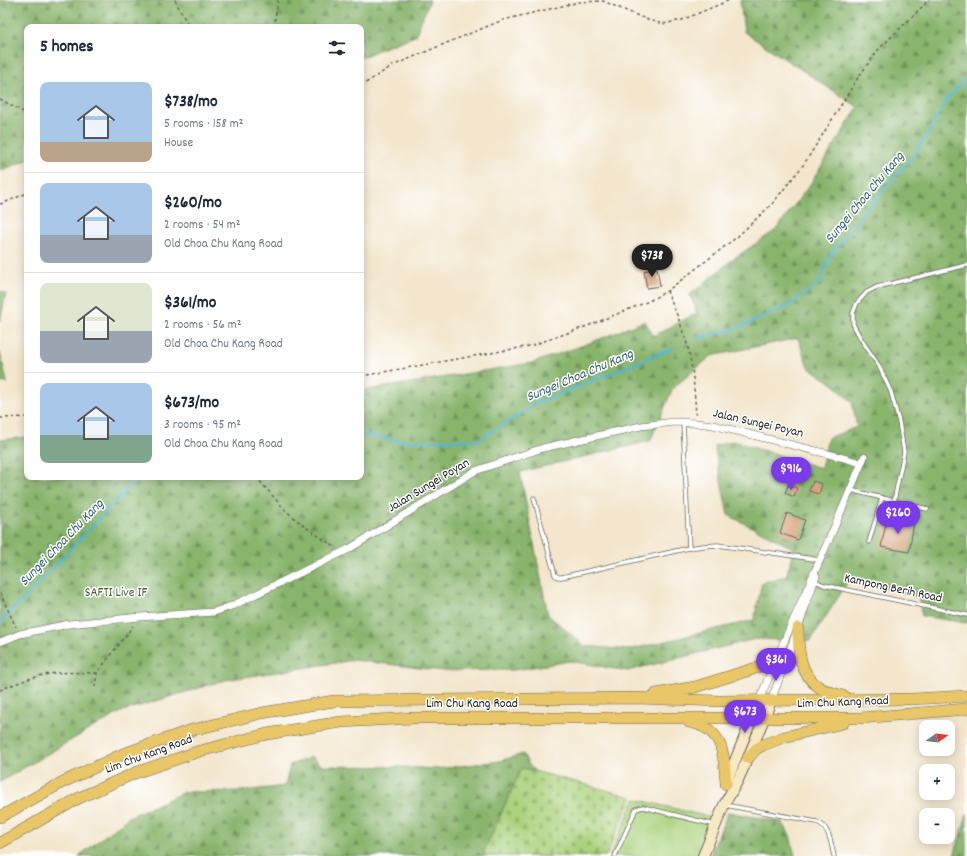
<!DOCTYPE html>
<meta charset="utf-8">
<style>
:root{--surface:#fff;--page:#f2f2f3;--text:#1f2937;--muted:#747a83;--line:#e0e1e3;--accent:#7c3aed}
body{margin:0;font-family:Dekko,sans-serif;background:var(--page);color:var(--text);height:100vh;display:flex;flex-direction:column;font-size:15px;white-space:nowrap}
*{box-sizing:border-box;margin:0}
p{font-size:13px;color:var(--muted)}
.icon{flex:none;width:22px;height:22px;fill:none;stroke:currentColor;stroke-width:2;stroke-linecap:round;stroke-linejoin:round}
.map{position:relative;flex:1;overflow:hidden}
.panel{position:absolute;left:24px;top:24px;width:340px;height:456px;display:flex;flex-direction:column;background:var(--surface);border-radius:8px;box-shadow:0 2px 10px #0003}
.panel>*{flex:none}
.needle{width:26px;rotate:76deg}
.controls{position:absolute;left:919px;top:720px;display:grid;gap:8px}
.controls a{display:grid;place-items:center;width:36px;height:36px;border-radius:8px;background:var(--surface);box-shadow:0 2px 10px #0003;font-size:20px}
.price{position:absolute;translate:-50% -34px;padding:0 9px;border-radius:14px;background:var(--accent);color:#fff;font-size:13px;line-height:26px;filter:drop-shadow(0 1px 2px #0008)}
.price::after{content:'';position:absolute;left:50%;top:24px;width:12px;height:9px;margin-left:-6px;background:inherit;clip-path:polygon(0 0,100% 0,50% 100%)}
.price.selected{background:#222;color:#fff}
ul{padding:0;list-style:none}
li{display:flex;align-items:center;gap:12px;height:100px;padding:0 16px}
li+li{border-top:1px solid var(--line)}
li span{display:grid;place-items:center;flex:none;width:112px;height:80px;border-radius:8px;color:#555}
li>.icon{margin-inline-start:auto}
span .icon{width:48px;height:48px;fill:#fffc;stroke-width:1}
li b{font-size:17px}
h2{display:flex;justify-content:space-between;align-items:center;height:48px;padding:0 16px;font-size:17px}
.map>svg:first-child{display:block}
.green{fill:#abd27d;stroke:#64774c}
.forest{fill:url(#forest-firs);stroke:#526844;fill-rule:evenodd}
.cemetery{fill:url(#cemetery-stones);stroke:#64774c}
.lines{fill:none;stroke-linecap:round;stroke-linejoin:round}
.stream{stroke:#51b5d0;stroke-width:2.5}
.building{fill:#d8a07b}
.lane-casing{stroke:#67635a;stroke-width:5}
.street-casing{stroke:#67635a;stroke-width:8}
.secondary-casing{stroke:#67635a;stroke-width:12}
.primary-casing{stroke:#67635a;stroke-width:12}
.path{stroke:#67635a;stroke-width:1.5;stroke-dasharray:3 3;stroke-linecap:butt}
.lane{stroke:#fff;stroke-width:3.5}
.street{stroke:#fff;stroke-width:7}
.secondary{stroke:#f6e9c3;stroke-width:10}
.primary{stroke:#e9c769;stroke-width:11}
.labels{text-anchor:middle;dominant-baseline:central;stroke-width:3;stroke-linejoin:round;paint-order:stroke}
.street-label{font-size:13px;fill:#1c1c1c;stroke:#fff}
.park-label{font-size:13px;fill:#4e5c3e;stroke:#fff}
.water-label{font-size:14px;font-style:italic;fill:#34616d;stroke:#fff}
</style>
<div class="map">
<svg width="967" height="856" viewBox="0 0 967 856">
<defs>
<pattern id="forest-firs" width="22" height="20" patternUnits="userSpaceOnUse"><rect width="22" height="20" fill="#88b46c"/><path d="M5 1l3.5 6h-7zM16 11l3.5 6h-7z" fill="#6e9258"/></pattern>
<pattern id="cemetery-stones" width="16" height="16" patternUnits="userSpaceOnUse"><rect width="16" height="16" fill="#abd27d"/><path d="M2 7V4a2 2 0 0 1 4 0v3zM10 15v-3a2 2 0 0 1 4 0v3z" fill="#93b46b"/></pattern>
</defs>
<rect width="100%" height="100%" fill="#fff"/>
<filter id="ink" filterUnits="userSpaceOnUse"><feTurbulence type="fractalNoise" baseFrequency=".025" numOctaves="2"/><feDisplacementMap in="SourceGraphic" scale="8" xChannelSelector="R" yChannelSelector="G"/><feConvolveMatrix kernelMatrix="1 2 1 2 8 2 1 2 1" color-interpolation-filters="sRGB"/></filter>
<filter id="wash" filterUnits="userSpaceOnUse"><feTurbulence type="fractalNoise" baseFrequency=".012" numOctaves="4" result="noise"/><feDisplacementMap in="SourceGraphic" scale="16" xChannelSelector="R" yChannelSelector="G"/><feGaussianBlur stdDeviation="0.9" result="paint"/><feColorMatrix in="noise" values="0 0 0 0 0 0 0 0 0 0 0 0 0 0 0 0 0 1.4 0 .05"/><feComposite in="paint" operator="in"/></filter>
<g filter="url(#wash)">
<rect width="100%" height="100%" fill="#f3e6cd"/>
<path class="green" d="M635,799l77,19 -15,38h-87z"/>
<g class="forest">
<path d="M0,0h430l-15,36 -37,14 -17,8v-31h-334v133l-27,11z"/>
<path d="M740,0h227v623l-45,-7 -4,-19 -68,-18 -40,62 -55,-2 -128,32 -57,-10 -56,9 -70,1 -90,-11 -129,20 -102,31 -38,21 -85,50v-342l27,-3v40h334v-86l171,-28 55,-19 58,-23 8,15 44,-23 -7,-18 43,-36 43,-29 35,-47 47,-76 -114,-75zM798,338l10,29 25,17 19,18 5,25 -29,11 -7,30 -88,-27 -19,5 14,69 67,34 -9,27 -24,6 -8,38 -125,30 -44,-4 -37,-31 -28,-143 130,-31 23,-53 38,-32z"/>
<path d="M0,291l6,3 -6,27z"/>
<path d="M0,352l7,30 -7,1z"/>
<path d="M523,754l6,11 11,12 52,79h-513l50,-39 55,-25 59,-1 42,-5 5,-21 22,-8 10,9 81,1 33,2 64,-8z"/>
<path d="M728,812l54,10 8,13 5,21h-85z"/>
<path d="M967,814v42h-13z"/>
</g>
<path class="cemetery" d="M522,768l110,29 -26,59h-124z"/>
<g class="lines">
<g class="stream">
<path d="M697,338l39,-9 54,-24 30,-23 11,-28 38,-48 43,-49 19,-28 16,-30 20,-22"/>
<path d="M361,432l8,4 33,5 77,-1 58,-37 134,-54"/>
<path d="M0,622l23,-22 115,-123"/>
</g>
</g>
<g id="blocks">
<g class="building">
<path d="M657,268l3,18 -13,2 -3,-17z"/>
<path d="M813,481l9,3 -3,10 -10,-3z"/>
<path d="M788,485l9,3 -3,9 -9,-4z"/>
<path d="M787,513l18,7 -7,20 -18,-7z"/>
<path d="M887,518l27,5 -5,29 -28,-5z"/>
</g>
</g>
</g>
<g filter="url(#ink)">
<use href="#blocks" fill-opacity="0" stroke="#67635a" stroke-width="1"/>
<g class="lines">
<defs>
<g id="lane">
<path d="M683,422l6,126"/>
<path d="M851,490l11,3 65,16"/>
<path d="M534,498l21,77 3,2h4l127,-29 14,-2 15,-1 102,15"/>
<path d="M894,501l10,-49 -5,-30 -8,-30 -12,-26 -18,-27 -8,-15v-11l4,-10 10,-11 10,-5 90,-22"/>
<path d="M869,542l13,-44"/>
<path d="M815,581l9,4 143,30"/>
<path d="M725,805l92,17c13,5 14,22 17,34"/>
<path d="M615,856l21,-47 7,-2 72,18"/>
</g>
<g id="street">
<path d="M0,642l20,-8 49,-10 71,-7 74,-5 20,-7 115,-56 126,-78 68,-23 98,-22 33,-4 23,1 16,2 127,32 21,6"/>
<path d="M759,701c33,-82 72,-162 105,-244"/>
<path d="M771,701l27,-73 18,-52"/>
</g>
<g id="secondary">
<path d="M726,783l33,-82"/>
<path d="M703,856l21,-51 13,-23 11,-24 23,-57"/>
</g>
<g id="primary">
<path d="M798,628c0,22 1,46 21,59 5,4 19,7 26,10"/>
<path d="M656,694l39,-7 42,-13 16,-5 12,-5 12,-8"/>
<path d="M689,722c35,6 35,33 37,62"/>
<path d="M748,758l8,-9 7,-4 21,-8 59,-14"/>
<path d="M0,817l63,-35 60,-28 69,-24 70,-17 72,-12 303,-3 82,3 193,-2 55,-3"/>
<path d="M0,843l79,-45 56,-25 65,-22 67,-17 74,-12 73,-4h447l106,-9"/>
</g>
</defs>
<use href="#lane" class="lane-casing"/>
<use href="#street" class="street-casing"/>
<use href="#secondary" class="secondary-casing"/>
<use href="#primary" class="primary-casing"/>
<g class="path">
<path d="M175,0l14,27"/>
<path d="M274,27l4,-27"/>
<path d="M361,86l31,-20 57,-24 54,-22 76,-18 24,-1 45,19 15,4 19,-4 48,-20"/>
<path d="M0,99l27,15"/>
<path d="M0,204l4,-1 23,-10"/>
<path d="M667,291c5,13 12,27 16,41 10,26 11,55 13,83"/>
<path d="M361,376l169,-30 55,-19 64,-26 18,-10 70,-54 35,-33 32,-40 19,-30 36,-58 20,-27 50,-49"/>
<path d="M0,418l27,-1"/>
<path d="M256,477l30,34 18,15 31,21"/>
<path d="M0,593l16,34"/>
<path d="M95,687l2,-14 36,-47"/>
<path d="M0,690c19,-8 39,-16 59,-17 13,-1 25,0 38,0"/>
</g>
<use href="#lane" class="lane"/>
<use href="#street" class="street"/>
<use href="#secondary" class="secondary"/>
<use href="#primary" class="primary"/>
</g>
</g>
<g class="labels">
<g class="street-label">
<text transform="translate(758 424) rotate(13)">Jalan Sungei Poyan</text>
<text transform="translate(429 486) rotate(-31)">Jalan Sungei Poyan</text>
<text transform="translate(893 589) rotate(12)">Kampong Berih Road</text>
<text transform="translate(843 703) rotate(-2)">Lim Chu Kang Road</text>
<text x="472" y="704">Lim Chu Kang Road</text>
<text transform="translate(149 755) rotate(-20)">Lim Chu Kang Road</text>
</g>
<g class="park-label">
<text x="116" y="593">SAFTI Live IF</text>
</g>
<g class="water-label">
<text transform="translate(865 198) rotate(-50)">Sungei Choa Chu Kang</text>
<text transform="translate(580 376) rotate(-23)">Sungei Choa Chu Kang</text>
<text transform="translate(62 543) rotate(-46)">Sungei Choa Chu Kang</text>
</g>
</g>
</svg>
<div class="controls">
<a><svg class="needle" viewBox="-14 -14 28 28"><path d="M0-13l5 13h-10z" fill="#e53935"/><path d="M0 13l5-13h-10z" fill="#747a83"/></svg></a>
<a>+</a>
<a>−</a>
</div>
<b class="price selected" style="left:652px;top:278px">$738</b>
<b class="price" style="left:791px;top:491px">$916</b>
<b class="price" style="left:898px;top:535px">$260</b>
<b class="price" style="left:776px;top:682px">$361</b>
<b class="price" style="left:745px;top:734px">$673</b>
<section class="panel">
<h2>5 homes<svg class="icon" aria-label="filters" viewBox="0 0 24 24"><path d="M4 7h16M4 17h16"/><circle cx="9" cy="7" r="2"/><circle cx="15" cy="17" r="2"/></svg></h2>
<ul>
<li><span style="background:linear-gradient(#a9c7e8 75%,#b9a48a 0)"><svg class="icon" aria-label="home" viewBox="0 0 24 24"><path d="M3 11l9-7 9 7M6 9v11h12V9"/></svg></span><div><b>$738/mo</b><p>5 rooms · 158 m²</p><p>House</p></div></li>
<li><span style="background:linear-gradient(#a9c7e8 65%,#9aa5b1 0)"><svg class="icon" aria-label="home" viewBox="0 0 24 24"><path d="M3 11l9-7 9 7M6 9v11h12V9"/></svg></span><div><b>$260/mo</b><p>2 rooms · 54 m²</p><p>Old Choa Chu Kang Road</p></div></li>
<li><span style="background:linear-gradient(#dfe7d0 60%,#9aa5b1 0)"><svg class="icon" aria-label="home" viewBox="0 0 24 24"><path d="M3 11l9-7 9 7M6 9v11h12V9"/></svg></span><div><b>$361/mo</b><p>2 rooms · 56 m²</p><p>Old Choa Chu Kang Road</p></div></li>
<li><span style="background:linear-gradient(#a9c7e8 65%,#7fa58c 0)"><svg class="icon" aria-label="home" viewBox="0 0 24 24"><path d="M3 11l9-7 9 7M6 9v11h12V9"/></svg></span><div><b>$673/mo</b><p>3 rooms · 95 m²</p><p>Old Choa Chu Kang Road</p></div></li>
</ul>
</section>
</div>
